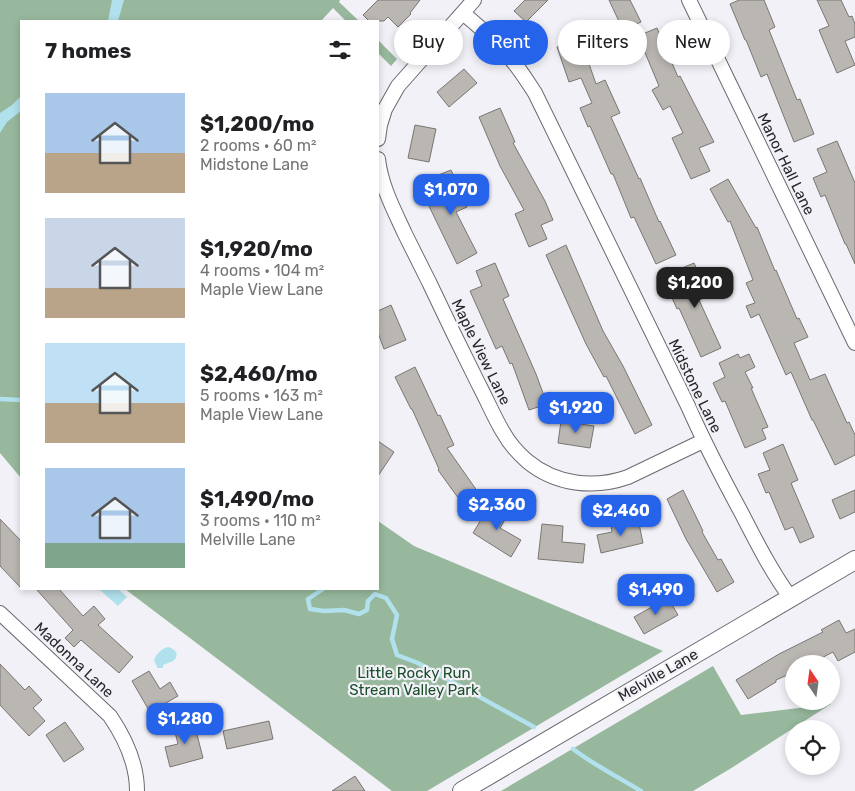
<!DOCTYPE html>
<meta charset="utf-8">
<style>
:root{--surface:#fff;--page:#f6f6f6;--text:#202124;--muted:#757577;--accent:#2563eb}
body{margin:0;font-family:Rubik,sans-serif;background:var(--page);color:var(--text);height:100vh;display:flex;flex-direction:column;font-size:19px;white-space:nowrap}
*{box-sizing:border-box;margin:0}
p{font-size:16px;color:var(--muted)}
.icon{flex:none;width:28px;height:28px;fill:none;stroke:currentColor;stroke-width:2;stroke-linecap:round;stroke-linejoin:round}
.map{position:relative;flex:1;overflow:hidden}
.drawer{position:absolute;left:20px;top:20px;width:359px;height:570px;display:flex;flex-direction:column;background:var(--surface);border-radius:0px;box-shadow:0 2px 8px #0003}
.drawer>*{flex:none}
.top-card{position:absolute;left:394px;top:20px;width:386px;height:45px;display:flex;gap:10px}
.needle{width:32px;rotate:347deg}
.fabs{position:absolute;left:785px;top:655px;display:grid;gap:10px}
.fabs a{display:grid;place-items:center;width:55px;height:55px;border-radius:50%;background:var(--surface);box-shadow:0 2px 8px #0003;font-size:25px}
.price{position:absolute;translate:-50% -42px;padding:0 11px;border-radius:10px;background:var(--accent);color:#fff;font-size:16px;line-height:32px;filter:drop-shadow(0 1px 2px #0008)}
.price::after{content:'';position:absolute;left:50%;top:30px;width:15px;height:11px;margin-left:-8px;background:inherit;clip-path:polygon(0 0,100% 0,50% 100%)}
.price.active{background:#222;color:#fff}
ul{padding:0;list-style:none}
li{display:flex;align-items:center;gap:15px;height:125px;padding:0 25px}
li span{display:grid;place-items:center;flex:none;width:140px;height:100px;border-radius:0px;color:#555}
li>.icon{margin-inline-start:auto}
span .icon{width:60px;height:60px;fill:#fffc;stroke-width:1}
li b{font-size:21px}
h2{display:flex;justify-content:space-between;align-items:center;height:60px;padding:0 25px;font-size:21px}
.tag{padding:0 18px;border-radius:22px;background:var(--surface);box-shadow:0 2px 8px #0003;font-size:18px;line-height:45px}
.tag.active{background:var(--accent);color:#fff}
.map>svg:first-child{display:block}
.forest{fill:#97b89c}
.water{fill:#b0e1ec}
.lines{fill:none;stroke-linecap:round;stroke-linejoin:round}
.stream{stroke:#b0e1ec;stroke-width:4.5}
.building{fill:#bab6b2;stroke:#7a7672}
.minor-casing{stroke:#696a6f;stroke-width:16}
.tertiary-casing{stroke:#696a6f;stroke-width:20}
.minor{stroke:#fff;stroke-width:14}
.tertiary{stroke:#fff;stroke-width:18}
.labels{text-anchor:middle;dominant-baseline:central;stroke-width:4.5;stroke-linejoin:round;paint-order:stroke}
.street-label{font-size:15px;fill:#29292b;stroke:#f1f1f7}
.park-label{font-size:15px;fill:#1b4e29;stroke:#f1f1f7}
</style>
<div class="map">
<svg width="855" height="791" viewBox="0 0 855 791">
<rect width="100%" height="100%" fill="#f1f1f7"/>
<g class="forest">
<path d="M0,0h340l-1,2 20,19h-13l-13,-13 -12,13h-300v457l-21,-25z"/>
<path d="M378,40l19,19 -6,7 -13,-13z"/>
<path d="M378,521l36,25 249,105 -236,140h-35l-267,-202h253z"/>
<path d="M713,666l28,49 90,-11 -98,63 -40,24h-192z"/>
</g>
<g class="water">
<path d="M112,0h12l-6,21h-10z"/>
<path d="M21,96v15l-14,11 -7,11v-20l12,-8z"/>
<path d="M101,589h17l9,8 -9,9 -18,-16z"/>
<path d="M168,647c5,1 12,6 7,12 -2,3 -8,4 -12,6v3h-6v-2l-3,-5c1,-6 8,-13 14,-14z"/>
</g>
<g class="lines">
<g class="stream">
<path d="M0,399l21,1"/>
<path d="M323,589l-15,10 2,10 14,2 20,-1 15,4 8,-4 1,-9 7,-7 11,4 11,17 -5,24 5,16 21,8 116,64"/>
<path d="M573,749c21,16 45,28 68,42"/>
</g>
</g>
<g class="building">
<path d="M378,0h42l-10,13 1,1 -13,13 -10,-10 -4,4h-15l-6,-6z"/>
<path d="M525,0h23l-22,22 -12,-11z"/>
<path d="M609,0h21l11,22 -18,8z"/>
<path d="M739,0h25l11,27 -6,3 28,70 3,-1 14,35 -20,8 -27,-68 -6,3 -15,-37h-1l-15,-36z"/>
<path d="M817,0h24l8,17 3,-1 3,8v13l-10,4 10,24 -18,8 -18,-43 10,-4z"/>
<path d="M657,28l21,49 2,-1 34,66 -15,6 11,23 -19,8 -19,-41 11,-5 -13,-27 -7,4 -11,-20 7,-4 -21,-50z"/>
<path d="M580,38l16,46 9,-4 15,33 -9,4 28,62 1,-1 19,44 1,-1 16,34 -20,9 -22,-47 -3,1 -18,-44h-2l-21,-48 -2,1 -8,-19 12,-5 -11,-25 -12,4 -12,-35z"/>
<path d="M464,69l13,14 -28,24 -12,-15z"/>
<path d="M500,108l15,34 -2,1 32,58 8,19 -12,5 6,14 -18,8 -14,-33 9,-4 -24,-44 -21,-49z"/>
<path d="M415,125l21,4 -7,33 -21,-4z"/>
<path d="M837,141l18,42v81l-9,-20h-1l-20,-49 -4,2 -8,-19 14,-6 -10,-23z"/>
<path d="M451,170l16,37 -11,5 21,41 -20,11 -30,-62 12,-5 -8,-19z"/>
<path d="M728,179l28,49 1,-1 18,44 1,-1 21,49 2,-1 9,19 -14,6 16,37 15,-6 22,49 2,-1 6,13v20l-20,10 -22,-45h-1l-21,-48 -5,3 -27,-61 -8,4 -5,-12 9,-3 -9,-20 7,-3 -23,-59 -2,1 -18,-33z"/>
<path d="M566,245l37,86 20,35 29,59 -17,9 -29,-58 -2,1 -18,-33 -40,-89z"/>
<path d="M495,263l14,33 -6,3 33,75 11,30 -18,6 -17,-47 -2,1 -8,-18 -6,3 -26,-58 12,-5 -6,-15z"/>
<path d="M694,263l14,33 -9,4 22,48 -20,9 -22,-49 -2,1 -8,-18 13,-6 -7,-14z"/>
<path d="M391,305l15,35 -22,9 -6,-16v-22z"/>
<path d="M738,354l2,4 9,-4 6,13 -10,5 8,16h-2l17,39 -6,2 4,10 -21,9 -20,-47 -3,1 -9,-19 12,-6 -6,-14z"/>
<path d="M415,367l23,49 2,-1 14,30 -7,3 33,47 -16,11 -26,-36 1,-1 -27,-60h-1l-16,-32z"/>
<path d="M561,421l33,5 -4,22 -32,-5z"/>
<path d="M378,441l16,11 -16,24z"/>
<path d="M783,444l15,36 -7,3 23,54 -14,6 -7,-16 -8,3 -16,-38 -3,1 -8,-19 12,-4 -7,-17z"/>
<path d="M683,490l20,41 -1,1 16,28 3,-1 13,23 -17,10 -31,-53 -19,-40z"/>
<path d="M855,490v22l-15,7 -8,-19z"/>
<path d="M491,503l18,10 -9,15 21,12 -10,17 -38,-24z"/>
<path d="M0,519l21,22v47l-21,-22z"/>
<path d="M638,519l5,24 -42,10 -4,-18 15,-3 -1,-7z"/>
<path d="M542,524l21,2 -1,16 23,2 -2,19 -45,-4z"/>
<path d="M36,589h23l24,27 11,-10 11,13 -7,6 35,32 -14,16 -38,-33 -7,7 -9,-9 8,-8z"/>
<path d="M668,598l10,17 -34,19 -10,-17z"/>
<path d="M839,620l7,13 9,-4v23l-17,9 -5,-9 -23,12h-16v8l-18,8v2l-28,17 -12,-19 43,-26 44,-22 -2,-2z"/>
<path d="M0,664l25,26 4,-4 13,14 -9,8 12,13 -16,15 -29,-31z"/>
<path d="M149,671l11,18 10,-7 8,14 -28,16 -18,-31z"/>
<path d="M193,719l10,39 -33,9 -5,-20 13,-3 -5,-20z"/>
<path d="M269,721l4,18 -46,10 -4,-18z"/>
<path d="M65,722l19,27 -20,13 -18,-27z"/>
<path d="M355,776l10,15h-33z"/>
</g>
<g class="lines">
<defs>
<g id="minor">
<path d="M689,0l166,343"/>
<path d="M463,13c16,14 34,28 47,45 10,11 17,23 25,35l153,313c16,36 34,71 53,106 15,29 30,59 49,85"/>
<path d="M378,139l2,-14 5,-16 13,-23 76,-86"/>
<path d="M378,159c3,27 16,51 27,75 8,16 16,32 24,48 16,34 33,69 50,103 8,15 15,32 24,47 6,11 15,21 24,29 29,24 67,28 101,16l75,-36"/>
<path d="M0,613l110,103c15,22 27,47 27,75"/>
</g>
<path id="tertiary" d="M462,791l393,-231"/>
</defs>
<use href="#minor" class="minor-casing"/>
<use href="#tertiary" class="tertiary-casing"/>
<use href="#minor" class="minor"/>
<use href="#tertiary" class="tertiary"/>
</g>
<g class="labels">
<g class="street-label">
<text transform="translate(786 164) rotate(64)">Manor Hall Lane</text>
<text transform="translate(481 352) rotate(64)">Maple View Lane</text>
<text transform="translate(695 386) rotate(64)">Midstone Lane</text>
<text transform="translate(74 660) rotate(43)">Madonna Lane</text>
<text transform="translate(658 675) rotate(-30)">Melville Lane</text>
</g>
<g class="park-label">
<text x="414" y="673">Little Rocky Run<tspan x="414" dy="17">Stream Valley Park</tspan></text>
</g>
</g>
</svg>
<div class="fabs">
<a><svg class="needle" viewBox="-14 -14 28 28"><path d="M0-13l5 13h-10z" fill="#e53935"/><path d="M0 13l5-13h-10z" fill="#757577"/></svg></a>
<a><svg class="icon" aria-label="locate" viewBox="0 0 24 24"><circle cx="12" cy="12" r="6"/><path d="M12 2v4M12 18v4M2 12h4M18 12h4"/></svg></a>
</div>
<b class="price" style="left:451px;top:216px">$1,070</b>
<b class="price active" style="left:695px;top:309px">$1,200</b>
<b class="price" style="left:576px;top:434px">$1,920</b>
<b class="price" style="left:497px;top:531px">$2,360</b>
<b class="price" style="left:621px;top:537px">$2,460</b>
<b class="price" style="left:656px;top:616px">$1,490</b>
<b class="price" style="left:185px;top:745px">$1,280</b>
<div class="top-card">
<a class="tag">Buy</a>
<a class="tag active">Rent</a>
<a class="tag">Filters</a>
<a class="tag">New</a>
</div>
<section class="drawer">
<h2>7 homes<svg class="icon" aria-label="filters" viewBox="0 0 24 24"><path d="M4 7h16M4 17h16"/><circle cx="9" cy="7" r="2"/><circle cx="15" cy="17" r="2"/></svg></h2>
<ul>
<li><span style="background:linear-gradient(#a9c7e8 60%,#b9a48a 0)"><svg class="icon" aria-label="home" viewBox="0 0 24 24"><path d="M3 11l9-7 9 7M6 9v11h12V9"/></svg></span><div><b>$1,200/mo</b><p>2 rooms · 60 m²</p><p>Midstone Lane</p></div></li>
<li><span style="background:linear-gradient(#c9d6e8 70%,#b9a48a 0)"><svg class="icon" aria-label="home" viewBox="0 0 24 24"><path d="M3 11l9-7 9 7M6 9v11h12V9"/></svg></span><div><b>$1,920/mo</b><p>4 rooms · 104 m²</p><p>Maple View Lane</p></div></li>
<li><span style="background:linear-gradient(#bfe0f5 60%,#b9a48a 0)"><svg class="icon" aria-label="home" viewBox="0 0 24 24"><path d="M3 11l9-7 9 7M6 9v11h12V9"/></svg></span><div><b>$2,460/mo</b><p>5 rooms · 163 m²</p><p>Maple View Lane</p></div></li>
<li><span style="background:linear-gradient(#a9c7e8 75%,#7fa58c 0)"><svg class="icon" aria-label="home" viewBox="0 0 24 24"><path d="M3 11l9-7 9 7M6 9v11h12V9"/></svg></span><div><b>$1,490/mo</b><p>3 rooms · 110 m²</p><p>Melville Lane</p></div></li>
</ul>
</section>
</div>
